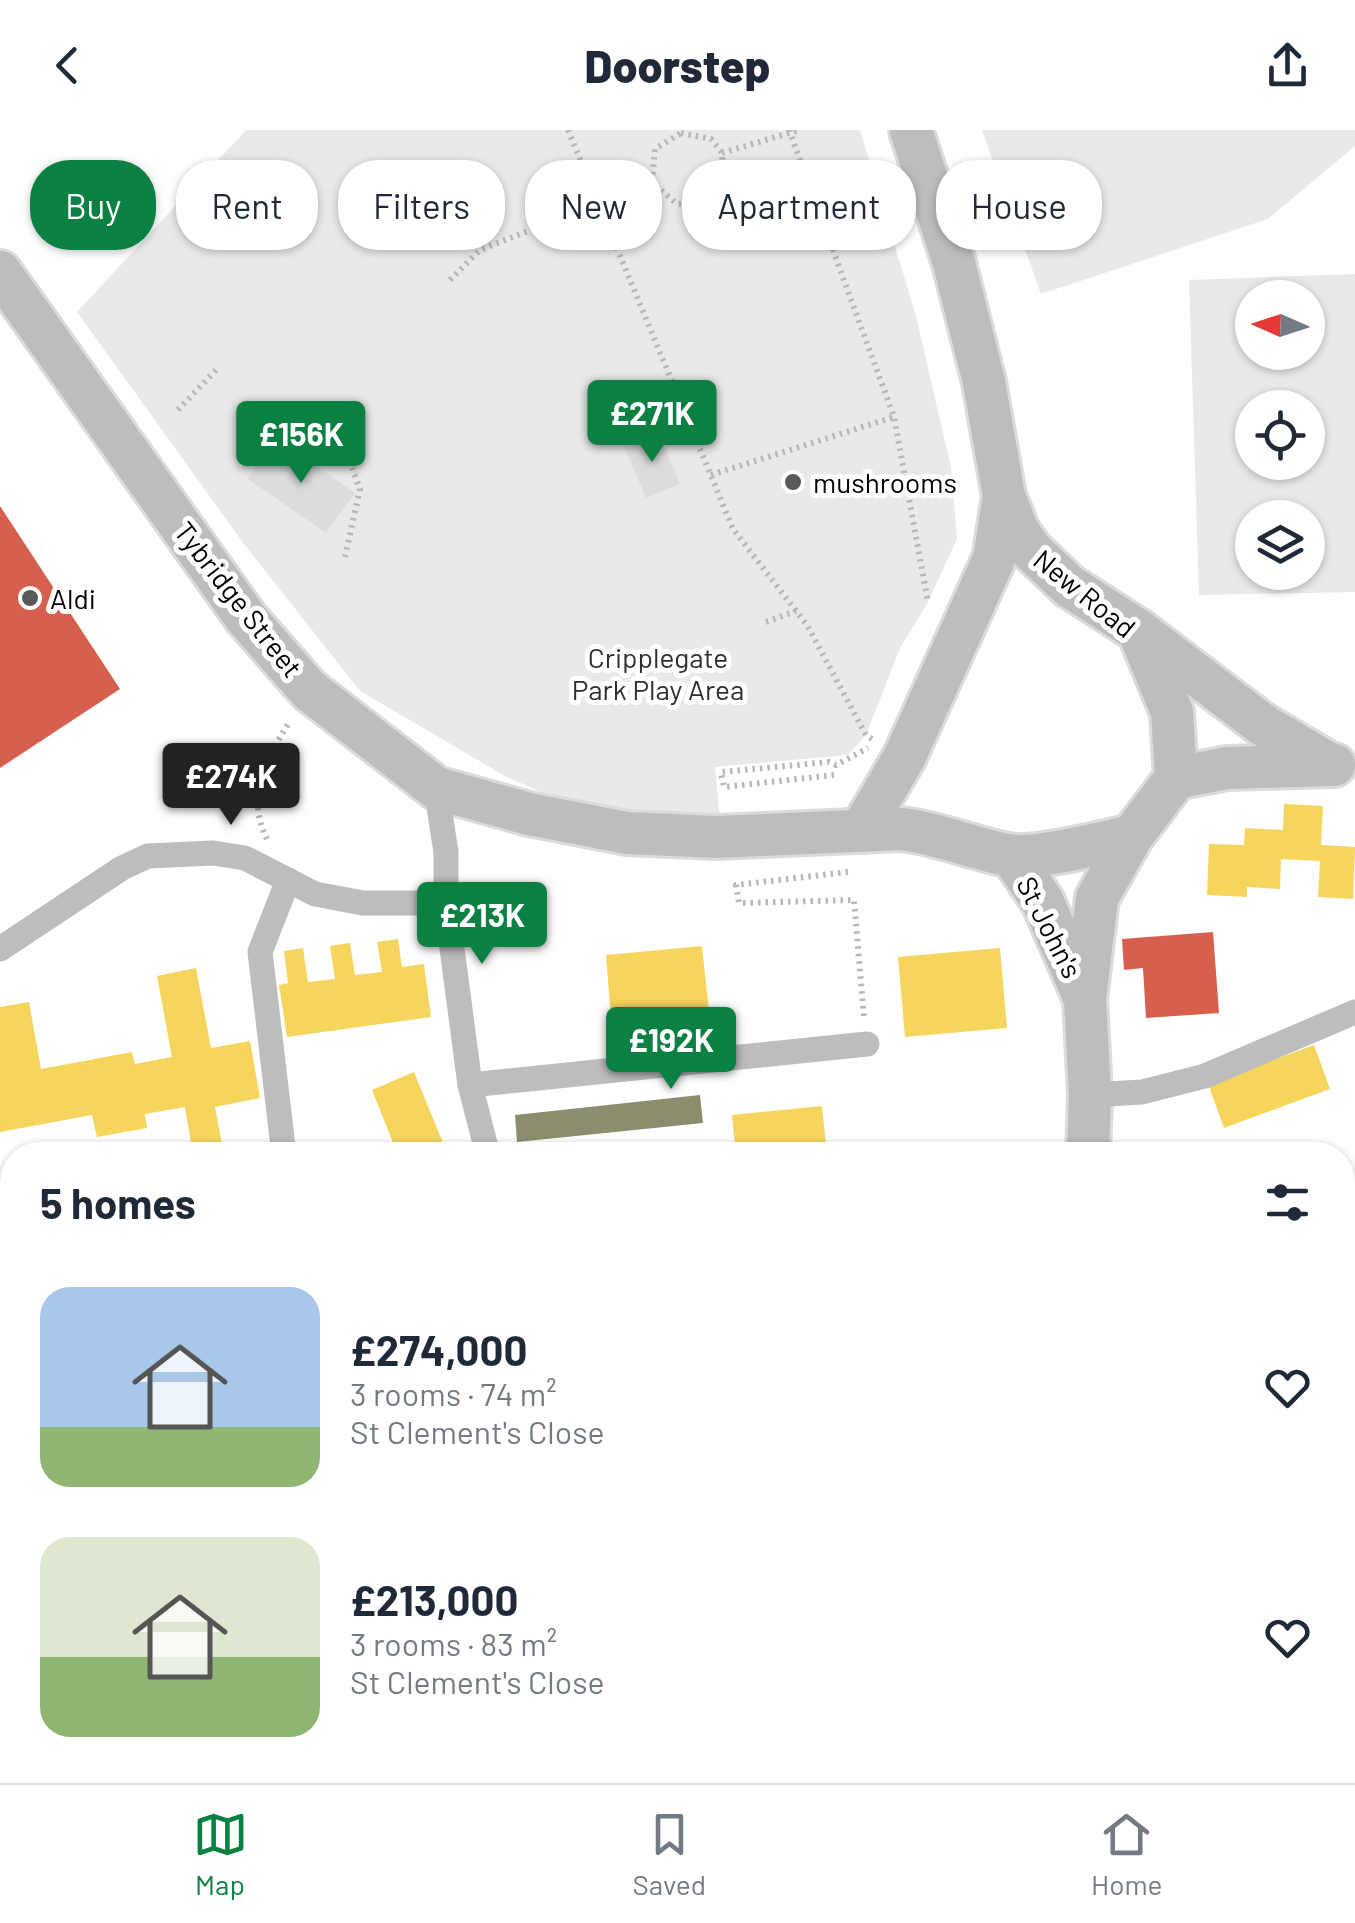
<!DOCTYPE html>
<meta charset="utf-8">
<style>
:root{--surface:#fff;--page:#f2f2f3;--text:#1f2937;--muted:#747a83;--line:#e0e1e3;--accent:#0b8043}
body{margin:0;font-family:Barlow,sans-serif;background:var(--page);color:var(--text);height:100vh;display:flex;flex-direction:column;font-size:38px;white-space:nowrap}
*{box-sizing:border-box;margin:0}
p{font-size:32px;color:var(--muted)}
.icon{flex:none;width:55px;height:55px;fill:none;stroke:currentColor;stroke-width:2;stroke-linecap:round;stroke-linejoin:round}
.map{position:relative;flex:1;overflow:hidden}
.panel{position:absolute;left:0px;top:1012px;width:1355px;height:642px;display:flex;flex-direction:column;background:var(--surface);border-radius:40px 40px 0 0;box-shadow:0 2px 8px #0004}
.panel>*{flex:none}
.hud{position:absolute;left:30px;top:30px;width:1295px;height:90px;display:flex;gap:20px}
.needle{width:65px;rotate:273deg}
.tools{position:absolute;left:1235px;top:150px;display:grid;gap:20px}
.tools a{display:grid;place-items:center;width:90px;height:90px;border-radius:50%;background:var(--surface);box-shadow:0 2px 8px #0004;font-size:50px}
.price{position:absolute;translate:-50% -85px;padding:0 22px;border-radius:10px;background:var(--accent);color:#fff;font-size:32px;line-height:65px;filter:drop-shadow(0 2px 5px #0008)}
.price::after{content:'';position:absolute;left:50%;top:60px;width:30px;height:22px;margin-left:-15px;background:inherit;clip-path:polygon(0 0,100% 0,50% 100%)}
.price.active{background:#222;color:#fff}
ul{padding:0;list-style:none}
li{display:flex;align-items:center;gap:30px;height:250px;padding:0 40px}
li span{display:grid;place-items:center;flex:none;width:280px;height:200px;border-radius:30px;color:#555}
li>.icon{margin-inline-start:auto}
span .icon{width:120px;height:120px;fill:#fffc;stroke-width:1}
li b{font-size:42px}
h2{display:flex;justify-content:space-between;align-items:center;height:120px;padding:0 40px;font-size:42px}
.tag{padding:0 35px;border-radius:40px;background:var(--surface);box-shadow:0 2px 8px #0004;font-size:35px;line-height:90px}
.tag.active{background:var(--accent);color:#fff}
header{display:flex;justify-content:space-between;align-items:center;height:130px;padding:0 40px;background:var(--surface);font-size:45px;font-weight:800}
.tabs{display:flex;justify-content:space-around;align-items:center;height:140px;border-top:2px solid var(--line);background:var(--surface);font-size:28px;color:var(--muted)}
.tabs a{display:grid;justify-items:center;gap:5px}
.tabs .active{color:var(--accent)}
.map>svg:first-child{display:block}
.green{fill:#e9e9e9;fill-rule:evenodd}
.homes{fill:#f6d55c}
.shops{fill:#d6604d}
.public{fill:#5aae61}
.industry{fill:#8c8c6e}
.building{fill:#dcdcdc}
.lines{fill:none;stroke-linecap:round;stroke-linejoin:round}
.primary-casing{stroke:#dbdbdb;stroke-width:48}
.path{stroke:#b8b8b8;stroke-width:6;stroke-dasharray:2.5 5;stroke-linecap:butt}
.lane{stroke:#bdbdbd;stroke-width:12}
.street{stroke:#bdbdbd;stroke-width:25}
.secondary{stroke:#c0c0c0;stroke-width:38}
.primary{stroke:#bdbdbd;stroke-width:42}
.poi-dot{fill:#595959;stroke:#fff;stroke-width:4}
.labels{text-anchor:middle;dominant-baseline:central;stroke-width:10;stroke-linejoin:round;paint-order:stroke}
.poi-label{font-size:28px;fill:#000;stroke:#fff;text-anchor:start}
.street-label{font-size:28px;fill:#000;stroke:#fff}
.park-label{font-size:28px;fill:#2e2e2e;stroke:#fff}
</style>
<header><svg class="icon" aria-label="back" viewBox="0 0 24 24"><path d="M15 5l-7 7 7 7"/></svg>Doorstep<svg class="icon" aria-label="share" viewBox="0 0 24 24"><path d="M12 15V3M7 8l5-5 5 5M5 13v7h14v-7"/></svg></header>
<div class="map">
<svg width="1355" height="1653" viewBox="0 0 1355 1653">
<rect width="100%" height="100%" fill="#fff"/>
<g class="green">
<path d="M246,0h614l56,186 35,151 6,72 -29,63 -28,46 -34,87 -18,20 -133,12 5,53 -135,-8 -80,-36 -145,-85 -116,-147 -167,-232z"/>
<path d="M982,0h373v16l-87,73 -227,75z"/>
<path d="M1355,144v318l-156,3 -10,-315zM1252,168h56v54h-56zM1252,278h56v54h-56zM1252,388h56v54h-56z"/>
</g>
<g class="homes">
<path d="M1284,674l39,2 -2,39 34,2 -2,52 -35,-2 2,-36 -39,-2 -1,30 -33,-2v10l-40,-2 2,-51 35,1 1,-17 38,2z"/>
<path d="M398,809l4,28 22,-3 7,53 -144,20 -8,-52 9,-2 -4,-32 19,-3 5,34 27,-3 -5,-33 20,-3 5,32 27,-3 -5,-30z"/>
<path d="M702,816l8,74 -98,10 -6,-75z"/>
<path d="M1000,818l7,80 -102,9 -7,-80z"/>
<path d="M196,838l15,80 39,-7 10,57 -45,9 9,48h-31l-8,-48 -40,7 2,14 -50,9 -5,-22 -92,17v-125l29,-5 12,67 91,-17 3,12 37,-7 -15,-81z"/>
<path d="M1314,915l16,44 -106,39 -16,-44z"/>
<path d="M414,942l34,83h-50l-26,-65z"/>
<path d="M822,976l5,49h-91l-4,-40z"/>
<path d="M48,1642h113l5,11h-123l-3,-6z"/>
<path d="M324,1642h49l4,11h-62l11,-5z"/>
<path d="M422,1642h46l3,11h-45z"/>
</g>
<g class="shops">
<path d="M0,376l120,183 -120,79z"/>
<path d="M1213,802l6,81 -73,5 -3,-50 -19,2 -2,-31z"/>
<path d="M1355,1217v108l-13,-25v-5l7,-3 -7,-13v-56z"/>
<path d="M1355,1535v38l-13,11v-38z"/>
<path d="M611,1642h127l-5,11h-100z"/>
<path d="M753,1642h27l-2,3 16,8h-46z"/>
<path d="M1033,1642h47v1l-28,10h-22l-4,-7z"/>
<path d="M1086,1642h61v11h-62z"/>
</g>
<path class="public" d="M0,1258h12v161l-12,1z"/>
<path class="industry" d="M700,965l3,28 -186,19 -2,-27z"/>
<g class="building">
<path d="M658,302l22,52 -34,14 -22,-52z"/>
<path d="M276,308l79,55 -29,40 -78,-54z"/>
</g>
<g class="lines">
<defs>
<g id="primary">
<path d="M911,0l43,133 30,119 20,114 14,35 13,19 38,36 70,45 124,94 68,40"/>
<path d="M0,142l246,346 63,72 127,98 93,26 98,19 89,4 185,-8c37,4 70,19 107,26 28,5 94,-12 124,-19"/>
<path d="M1176,648l51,-10 107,-3"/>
<path d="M861,701l44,-75 89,-197 10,-62"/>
<path d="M1012,726l31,46 42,97"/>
<path d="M1088,1025l2,-60 -5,-96 12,-101 35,-62 44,-58 -4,-66 -33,-80"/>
<path d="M1178,1653l1,-11"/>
</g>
</defs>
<use href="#primary" class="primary-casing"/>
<g class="path">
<path d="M568,0l165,399 74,96 59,110 9,6"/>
<path d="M789,0l105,287 34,185"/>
<path d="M681,3l30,6 11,14 1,28 -16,19 -30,4 -25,-22 3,-33z"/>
<path d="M722,23l77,-23"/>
<path d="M548,61l-13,16 18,14"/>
<path d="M450,150l30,-30 172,-68"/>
<path d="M178,280l38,-40"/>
<path d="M711,345l183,-58"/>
<path d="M345,427l15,-68 -8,-21"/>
<path d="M766,492l30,-11"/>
<path d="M834,645l-110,12 -3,-15 108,-10 7,3 32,-17"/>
<path d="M267,709c-22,-44 -1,-80 23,-118"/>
<path d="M848,742l-112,13 3,18 115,-3 10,118"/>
<path d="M1342,1477l13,-4"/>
<path d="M401,1642l4,11"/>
</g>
<g class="lane">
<path d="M1315,1025h1"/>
<path d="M1342,1067l13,19"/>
<path d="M1347,1388l8,-7"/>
<path d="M739,1653l5,-11"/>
</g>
<g class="street">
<path d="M436,658l10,64v51l24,182 18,70"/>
<path d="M0,819l122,-81 26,-12 65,-3 32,5 70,36 48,9h83"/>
<path d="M470,955l397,-41"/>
<path d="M1090,965l52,-3 63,-16 150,-64"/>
<path d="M284,1025l-24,-203 28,-72"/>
<path d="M0,1630l12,-23"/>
<path d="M596,1642l21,11"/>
</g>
<g class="secondary">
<path d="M0,1475l12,-1"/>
<path d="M1302,1642l24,11"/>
</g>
<use href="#primary" class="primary"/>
</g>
<g class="poi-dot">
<circle cx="793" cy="352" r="10"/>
<circle cx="30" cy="468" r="10"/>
</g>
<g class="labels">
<g class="poi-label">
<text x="813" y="352">mushrooms</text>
<text x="50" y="468">Aldi</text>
</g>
<g class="street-label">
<text transform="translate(1085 463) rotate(39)">New Road</text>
<text transform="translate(239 469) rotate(52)">Tybridge Street</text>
<text transform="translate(1050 797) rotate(63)">St John's</text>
</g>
<g class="park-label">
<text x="658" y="527">Cripplegate<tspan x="658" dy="32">Park Play Area</tspan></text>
</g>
</g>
</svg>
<div class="tools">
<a><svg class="needle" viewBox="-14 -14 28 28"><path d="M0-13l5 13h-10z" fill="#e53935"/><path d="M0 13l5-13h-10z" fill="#747a83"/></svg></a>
<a><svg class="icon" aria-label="locate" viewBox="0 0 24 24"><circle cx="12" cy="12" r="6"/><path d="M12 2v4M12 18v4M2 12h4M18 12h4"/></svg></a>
<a><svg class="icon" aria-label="layers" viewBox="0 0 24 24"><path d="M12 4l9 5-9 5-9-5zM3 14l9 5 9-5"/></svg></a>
</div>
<b class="price" style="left:652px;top:335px">£271K</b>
<b class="price" style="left:301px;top:356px">£156K</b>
<b class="price active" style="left:231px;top:698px">£274K</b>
<b class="price" style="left:482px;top:837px">£213K</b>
<b class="price" style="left:671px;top:962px">£192K</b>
<div class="hud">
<a class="tag active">Buy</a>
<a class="tag">Rent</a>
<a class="tag">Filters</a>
<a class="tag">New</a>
<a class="tag">Apartment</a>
<a class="tag">House</a>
</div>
<section class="panel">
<h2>5 homes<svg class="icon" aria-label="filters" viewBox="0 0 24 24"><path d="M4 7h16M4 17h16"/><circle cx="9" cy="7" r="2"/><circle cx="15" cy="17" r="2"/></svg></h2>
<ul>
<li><span style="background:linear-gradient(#a9c7e8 70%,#8fb573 0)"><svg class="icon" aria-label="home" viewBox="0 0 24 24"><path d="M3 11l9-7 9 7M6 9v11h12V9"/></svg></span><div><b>£274,000</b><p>3 rooms · 74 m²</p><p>St Clement's Close</p></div><svg class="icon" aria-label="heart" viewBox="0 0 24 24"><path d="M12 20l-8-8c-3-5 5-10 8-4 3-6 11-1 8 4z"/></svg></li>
<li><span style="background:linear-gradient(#dfe7d0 60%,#8fb573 0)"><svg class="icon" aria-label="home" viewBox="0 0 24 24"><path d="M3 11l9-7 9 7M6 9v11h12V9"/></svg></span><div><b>£213,000</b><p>3 rooms · 83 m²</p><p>St Clement's Close</p></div><svg class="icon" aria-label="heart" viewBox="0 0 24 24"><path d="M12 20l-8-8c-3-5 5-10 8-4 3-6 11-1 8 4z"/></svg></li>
</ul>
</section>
</div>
<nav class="tabs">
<a class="active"><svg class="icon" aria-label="map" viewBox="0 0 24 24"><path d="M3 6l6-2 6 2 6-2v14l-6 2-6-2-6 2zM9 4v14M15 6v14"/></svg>Map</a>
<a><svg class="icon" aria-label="saved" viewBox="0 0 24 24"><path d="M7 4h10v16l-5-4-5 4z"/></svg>Saved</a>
<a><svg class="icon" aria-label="home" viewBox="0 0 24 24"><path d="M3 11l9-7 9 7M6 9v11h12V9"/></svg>Home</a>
</nav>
